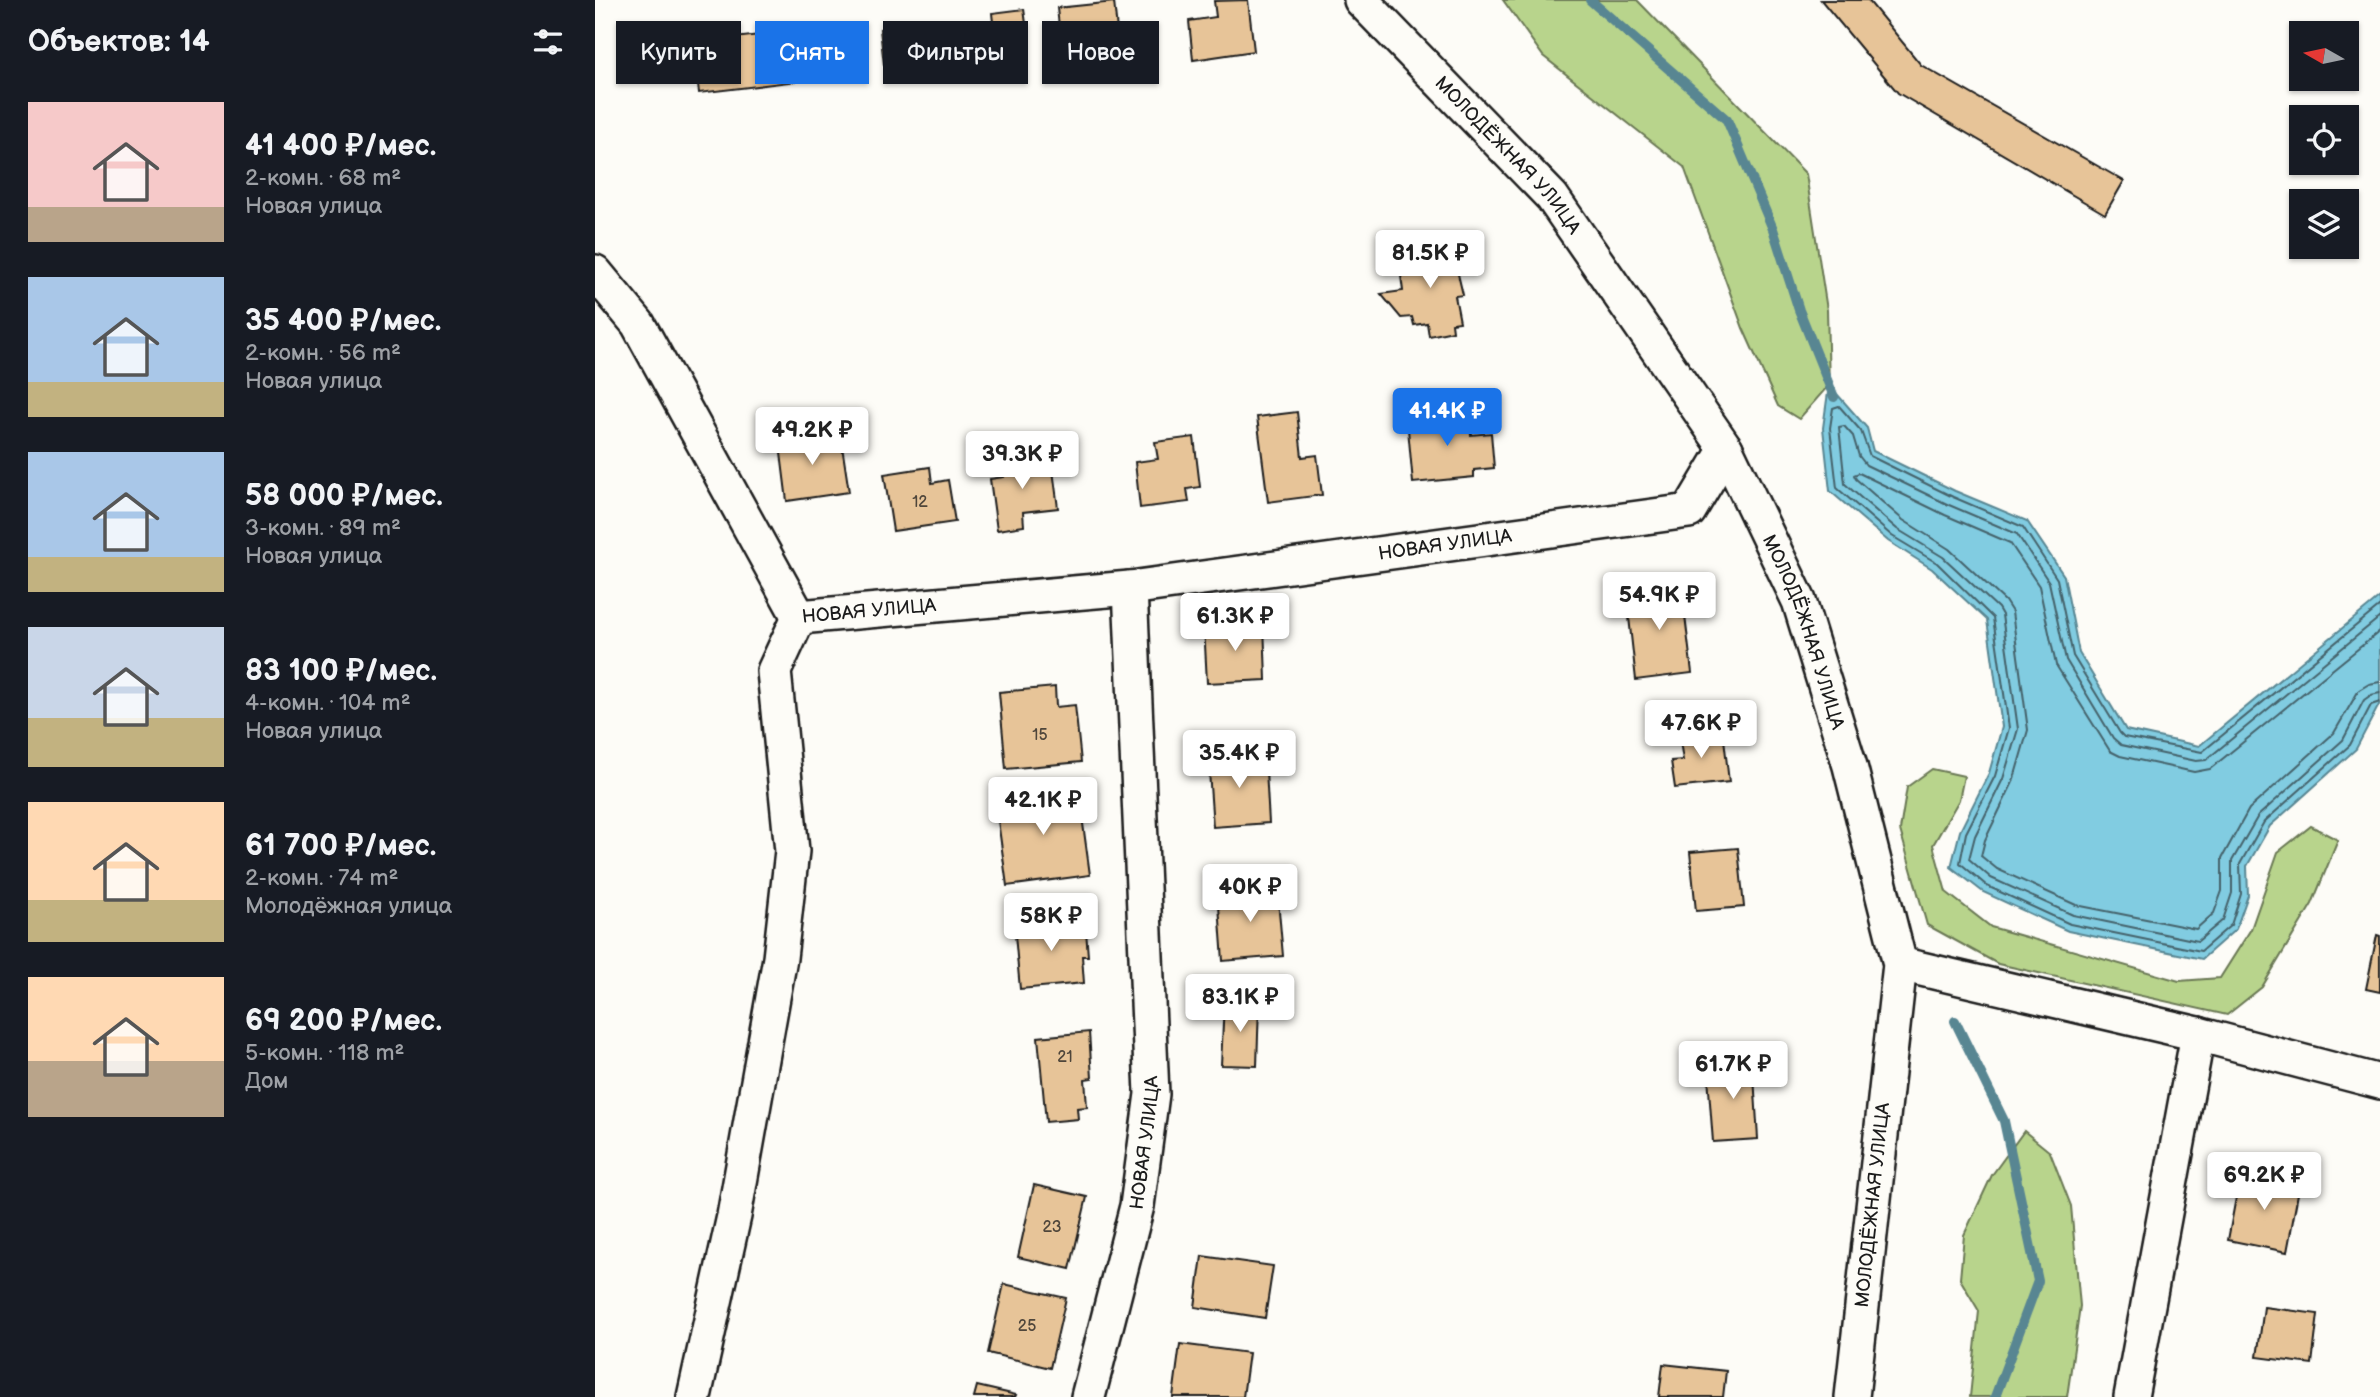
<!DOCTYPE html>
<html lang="ru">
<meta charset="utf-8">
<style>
:root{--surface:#171b24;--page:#20242c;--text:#f1f3f6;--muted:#9ea1a6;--accent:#1a73e8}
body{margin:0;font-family:"Balsamiq Sans",sans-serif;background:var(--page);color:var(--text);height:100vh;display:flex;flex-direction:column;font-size:26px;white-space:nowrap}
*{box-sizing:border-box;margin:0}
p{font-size:23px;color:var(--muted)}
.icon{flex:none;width:38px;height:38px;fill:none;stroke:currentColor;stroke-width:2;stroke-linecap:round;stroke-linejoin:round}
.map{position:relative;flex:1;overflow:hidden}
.details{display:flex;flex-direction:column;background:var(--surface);width:595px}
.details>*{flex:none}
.guide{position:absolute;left:21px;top:21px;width:665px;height:63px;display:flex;gap:14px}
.needle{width:46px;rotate:279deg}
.fabs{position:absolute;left:1694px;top:21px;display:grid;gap:14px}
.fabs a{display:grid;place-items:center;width:70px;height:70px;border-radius:0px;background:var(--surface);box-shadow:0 2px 5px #0004;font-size:35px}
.price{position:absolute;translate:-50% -60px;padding:0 16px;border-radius:7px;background:#fff;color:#222;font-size:23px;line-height:46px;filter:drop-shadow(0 2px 4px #0008)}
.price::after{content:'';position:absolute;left:50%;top:42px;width:21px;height:16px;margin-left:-10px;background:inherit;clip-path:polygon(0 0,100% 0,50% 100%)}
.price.selected{background:var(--accent);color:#fff}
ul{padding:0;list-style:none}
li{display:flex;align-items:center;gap:21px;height:175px;padding:0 28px}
li span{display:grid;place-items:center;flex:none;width:196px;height:140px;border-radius:0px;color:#555}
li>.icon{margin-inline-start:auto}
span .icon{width:84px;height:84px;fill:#fffc;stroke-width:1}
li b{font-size:30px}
h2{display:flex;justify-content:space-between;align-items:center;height:84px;padding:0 28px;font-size:30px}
.chip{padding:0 24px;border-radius:0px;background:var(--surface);box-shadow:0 2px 5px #0004;font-size:24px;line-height:63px}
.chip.selected{background:var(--accent);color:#fff}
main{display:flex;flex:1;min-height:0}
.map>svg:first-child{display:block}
.green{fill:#b8d48c;stroke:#6a7854;stroke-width:2}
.water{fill:#81cce1;stroke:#598692;stroke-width:2}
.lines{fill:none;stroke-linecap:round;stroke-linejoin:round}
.shore{stroke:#44626b;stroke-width:2}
.stream{stroke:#598692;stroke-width:10}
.building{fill:#e7c498;stroke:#1c1c1c;stroke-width:2}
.minor-casing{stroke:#1c1c1c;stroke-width:38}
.minor{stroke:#fdfcf7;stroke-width:33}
.labels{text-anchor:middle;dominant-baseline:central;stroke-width:6;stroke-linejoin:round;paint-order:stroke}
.number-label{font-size:16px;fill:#4f463b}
.street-label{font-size:19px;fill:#1c1c1c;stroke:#fdfcf7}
</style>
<main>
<section class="details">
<h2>Объектов: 14<svg class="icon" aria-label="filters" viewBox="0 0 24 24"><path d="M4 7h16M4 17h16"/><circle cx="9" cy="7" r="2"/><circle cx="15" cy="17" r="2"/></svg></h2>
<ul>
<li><span style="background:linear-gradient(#f6c9c9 75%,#b9a48a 0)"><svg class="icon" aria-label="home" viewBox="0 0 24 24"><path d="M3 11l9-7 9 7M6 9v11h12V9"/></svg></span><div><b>41 400 ₽/мес.</b><p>2-комн. · 68 m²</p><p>Новая улица</p></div></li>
<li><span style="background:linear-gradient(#a9c7e8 75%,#c2b280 0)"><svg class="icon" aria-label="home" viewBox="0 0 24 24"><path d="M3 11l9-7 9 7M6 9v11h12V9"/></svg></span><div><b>35 400 ₽/мес.</b><p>2-комн. · 56 m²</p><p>Новая улица</p></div></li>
<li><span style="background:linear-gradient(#a9c7e8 75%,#c2b280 0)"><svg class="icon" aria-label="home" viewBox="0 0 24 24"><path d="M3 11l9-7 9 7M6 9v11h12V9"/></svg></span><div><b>58 000 ₽/мес.</b><p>3-комн. · 89 m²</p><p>Новая улица</p></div></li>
<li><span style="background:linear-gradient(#c9d6e8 65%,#c2b280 0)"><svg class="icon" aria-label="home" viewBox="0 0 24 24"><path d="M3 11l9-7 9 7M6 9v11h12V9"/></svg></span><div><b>83 100 ₽/мес.</b><p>4-комн. · 104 m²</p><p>Новая улица</p></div></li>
<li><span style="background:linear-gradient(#ffd9b3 70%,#c2b280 0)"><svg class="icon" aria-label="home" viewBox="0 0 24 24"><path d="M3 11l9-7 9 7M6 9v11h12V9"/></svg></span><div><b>61 700 ₽/мес.</b><p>2-комн. · 74 m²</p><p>Молодёжная улица</p></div></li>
<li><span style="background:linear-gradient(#ffd9b3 60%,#b9a48a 0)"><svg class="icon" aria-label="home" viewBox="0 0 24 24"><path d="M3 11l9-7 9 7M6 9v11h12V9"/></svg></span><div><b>69 200 ₽/мес.</b><p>5-комн. · 118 m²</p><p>Дом</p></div></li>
</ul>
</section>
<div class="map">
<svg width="1785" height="1397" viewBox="0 0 1785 1397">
<rect width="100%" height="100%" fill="#fdfcf7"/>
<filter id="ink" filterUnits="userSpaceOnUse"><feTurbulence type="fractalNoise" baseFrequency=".0143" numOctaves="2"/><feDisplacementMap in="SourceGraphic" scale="14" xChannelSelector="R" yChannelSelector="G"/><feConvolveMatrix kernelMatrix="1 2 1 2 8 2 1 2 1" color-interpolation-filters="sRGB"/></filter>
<g filter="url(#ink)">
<g class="green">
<path d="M908,0h134l169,174 21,136 2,75 -30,34 -21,-13 -35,-78 -59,-161 -141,-111z"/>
<path d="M1337,769l32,7 -5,24 -26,45 13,47 45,35 188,54 41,-3 31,-49 27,-77 33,-26 27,14 -26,64 -50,83 -35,28 -229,-51 -71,-39 -27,-95 7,-43z"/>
<path d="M1429,1131l26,21 21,54 9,100 -13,91h-97l9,-86 -19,-32 4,-44 28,-60z"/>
</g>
<path class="water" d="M1234,385l38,43 6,23 82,40 72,30 37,55 15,77 47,77 73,16 181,-149v106l-24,46 -86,77 -23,40 1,29 -12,34 -34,30 -134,-28 -85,-39 -32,-25 9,-36 29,-58 13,-46 -15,-107 -55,-51 -44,-28 -58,-50 -7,-63z"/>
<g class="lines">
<g class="shore">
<path d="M1785,606l-178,146 -78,-15 -4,-4 -47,-77 -16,-77 -34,-52 -70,-30 -83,-41 -9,-25 -22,-25 -6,2 -3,20 7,60 55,48 45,27 56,55 16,110 -14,48 -29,57 -6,30 27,23 83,38 131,27 30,-26 10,-31 -1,-30 24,-42 86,-77 21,-40 9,-3"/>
<path d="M1785,617l-174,143 -10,1 -75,-16 -8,-7 -47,-78 -17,-78 -32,-48 -68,-29 -83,-40 -7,-9 -6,-20 -9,-10 -5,1 6,57 52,45 46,28 55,51 4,7 16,114 -15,50 -28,57 -6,23 22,19 82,37 125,26 25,-21 9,-27v-32l26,-45 85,-76 21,-40 7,-5 9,-2"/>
<path d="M1785,631l-170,138 -16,3 -74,-16 -10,-5 -54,-86 -17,-79 -29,-43 -65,-28 -86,-42 -5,2 2,4 47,41 46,29 56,52 7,11 16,118 -15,52 -28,58 -4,16 16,13 79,36 120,24 18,-16 8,-22v-33l27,-49 85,-76 25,-43 10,-6 11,-2"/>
</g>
<g class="stream">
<path d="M995,0l137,120 46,109 26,81 35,87"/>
<path d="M1360,1021l49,100 34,160 -43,116"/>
</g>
</g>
<g class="building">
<path d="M653,0l6,51 -61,9 -4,-39 27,-4 -2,-16z"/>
<path d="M1226,0h47l53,65 203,116 -19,33 -207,-121z"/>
<path d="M519,2l5,47 -57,5 -5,-46z"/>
<path d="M429,9l5,37 -33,4 -4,-37z"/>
<path d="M328,24l4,36 -43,5 -4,-36z"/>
<path d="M197,31l6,50 -99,12 -6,-50z"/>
<path d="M851,246l14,11 -2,17 5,21 -8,1 5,26 -8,1 1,8 -24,5 -2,-13 -13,2 -2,-8 -11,1 -20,-24 22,-3 -3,-23 15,-2 -2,-14z"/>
<path d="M702,412l5,45 15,-2 5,40 -54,7 -11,-85z"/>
<path d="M874,412l2,23 20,-2 3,35 -20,2v7l-61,6 -6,-65z"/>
<path d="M228,430l3,18 16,-2 7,46 -62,9 -8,-64z"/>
<path d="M599,437l6,50 -13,2 2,13 -49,6 -5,-46 23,-3 -3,-17z"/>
<path d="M439,454l2,18 17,-2 5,38 -35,4 1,14 -27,4 -7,-51 14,-2 -3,-18z"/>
<path d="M335,467l2,16 16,-3 7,42 -62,9 -9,-57z"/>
<path d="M1086,583l11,90 -56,7 -10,-90z"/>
<path d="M669,623l2,57 -59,3 -3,-58z"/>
<path d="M460,687l1,20 19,-2 6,57 -75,7 -7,-77z"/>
<path d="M1128,730l6,52 -54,6 -4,-27 12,-1 -4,-25z"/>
<path d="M670,753l4,70 -56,4 -5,-70z"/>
<path d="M483,787l12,88 -83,11 -12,-87z"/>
<path d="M1143,848l6,59 -48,4 -6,-59z"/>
<path d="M682,888l6,68 -60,5 -5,-69z"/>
<path d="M490,918l3,38h-6l2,27 -64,6 -6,-65z"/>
<path d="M1782,935l3,1v56l-14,-3z"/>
<path d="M629,1002l35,2 -2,62 -36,-1z"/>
<path d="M494,1032l3,46 -7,1 2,28 -10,1 1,11 -32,3 -8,-85z"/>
<path d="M1158,1060l5,79 -45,3 -6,-79z"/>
<path d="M1646,1171l59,12 -13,69 -59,-12z"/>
<path d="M439,1185l53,12 -17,72 -52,-12z"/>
<path d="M607,1256l71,10 -8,52 -70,-11z"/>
<path d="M409,1284l62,14 -16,70 -62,-15z"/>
<path d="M1669,1307l54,7 -6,50 -55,-7z"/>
<path d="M585,1344l69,9 -6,44h-70z"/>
<path d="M1068,1364l63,7 -3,26h-64z"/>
<path d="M382,1386l39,9 -1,2h-41z"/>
</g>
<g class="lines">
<defs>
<g id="minor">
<path id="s1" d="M766,0l191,197 174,252 73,152 51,165 50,198 -48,433"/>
<path id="s2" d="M0,272l43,52 161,293 331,-29 559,-77 37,-62"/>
<path d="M1305,964l298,70 182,48"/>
<path d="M99,1397l40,-181 46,-258 12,-107 -18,-180 25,-54"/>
<path id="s3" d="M493,1397l49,-191 15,-112 -22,-506"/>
<path d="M1536,1397l67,-363"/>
</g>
</defs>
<use href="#minor" class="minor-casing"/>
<use href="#minor" class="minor"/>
</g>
</g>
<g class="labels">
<g class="number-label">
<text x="325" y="502">12</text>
<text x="445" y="735">15</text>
<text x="470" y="1057">21</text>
<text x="457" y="1227">23</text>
<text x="432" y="1326">25</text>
</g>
<g class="street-label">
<text stroke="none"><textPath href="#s1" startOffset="214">МОЛОДЁЖНАЯ УЛИЦА</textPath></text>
<text stroke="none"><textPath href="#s2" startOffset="1052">НОВАЯ УЛИЦА</textPath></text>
<text stroke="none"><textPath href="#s2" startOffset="472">НОВАЯ УЛИЦА</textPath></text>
<text stroke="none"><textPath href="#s1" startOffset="780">МОЛОДЁЖНАЯ УЛИЦА</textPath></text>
<text stroke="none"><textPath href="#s3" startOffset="261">НОВАЯ УЛИЦА</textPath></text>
<text transform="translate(1278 1205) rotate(-84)">МОЛОДЁЖНАЯ УЛИЦА</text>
</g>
</g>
</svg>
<div class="fabs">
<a><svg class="needle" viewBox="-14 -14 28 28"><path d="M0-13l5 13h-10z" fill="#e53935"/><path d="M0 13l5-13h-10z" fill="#9ea1a6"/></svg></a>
<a><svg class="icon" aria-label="locate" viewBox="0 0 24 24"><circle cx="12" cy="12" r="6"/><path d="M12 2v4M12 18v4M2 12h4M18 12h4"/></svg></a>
<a><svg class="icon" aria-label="layers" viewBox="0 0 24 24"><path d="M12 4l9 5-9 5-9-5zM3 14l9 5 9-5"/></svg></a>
</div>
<b class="price" style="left:835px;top:290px">81.5K ₽</b>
<b class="price selected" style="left:852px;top:448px">41.4K ₽</b>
<b class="price" style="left:217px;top:467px">49.2K ₽</b>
<b class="price" style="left:427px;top:491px">39.3K ₽</b>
<b class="price" style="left:1064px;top:632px">54.9K ₽</b>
<b class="price" style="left:640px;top:653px">61.3K ₽</b>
<b class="price" style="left:1106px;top:760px">47.6K ₽</b>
<b class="price" style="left:644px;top:790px">35.4K ₽</b>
<b class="price" style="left:448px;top:837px">42.1K ₽</b>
<b class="price" style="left:655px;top:924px">40K ₽</b>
<b class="price" style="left:456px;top:953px">58K ₽</b>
<b class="price" style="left:645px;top:1034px">83.1K ₽</b>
<b class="price" style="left:1138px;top:1101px">61.7K ₽</b>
<b class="price" style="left:1669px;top:1212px">69.2K ₽</b>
<div class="guide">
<a class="chip">Купить</a>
<a class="chip selected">Снять</a>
<a class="chip">Фильтры</a>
<a class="chip">Новое</a>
</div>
</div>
</main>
